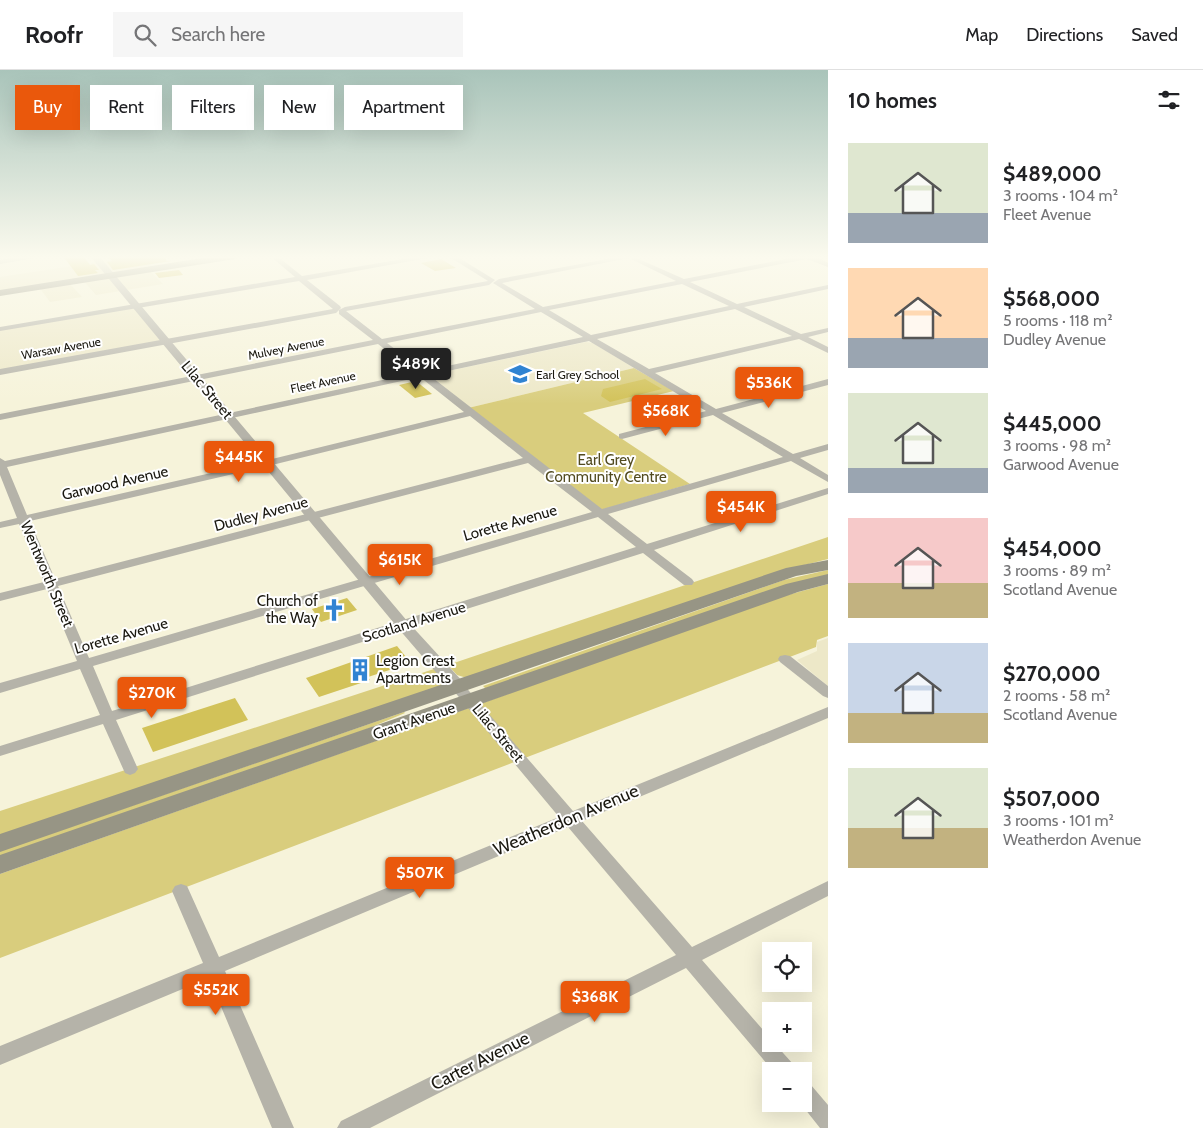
<!DOCTYPE html>
<meta charset="utf-8">
<style>
:root{--surface:#fff;--page:#f6f6f6;--text:#202124;--muted:#757577;--line:#e0e0e0;--accent:#ea580c}
body{margin:0;font-family:Cabin,sans-serif;background:var(--page);color:var(--text);height:100vh;display:flex;flex-direction:column;font-size:19px;white-space:nowrap}
*{box-sizing:border-box;margin:0}
p{font-size:16px;color:var(--muted)}
.icon{flex:none;width:28px;height:28px;fill:none;stroke:currentColor;stroke-width:2;stroke-linecap:round;stroke-linejoin:round}
.map{position:relative;flex:1;overflow:hidden}
.sheet{display:flex;flex-direction:column;background:var(--surface);width:375px}
.sheet>*{flex:none}
.hud{position:absolute;left:15px;top:15px;width:475px;height:45px;display:flex;gap:10px}
.tools{position:absolute;left:762px;top:872px;display:grid;gap:10px}
.tools a{display:grid;place-items:center;width:50px;height:50px;border-radius:0px;background:var(--surface);box-shadow:0 5px 20px #0002;font-size:25px}
.price{position:absolute;translate:-50% -42px;padding:0 11px;border-radius:5px;background:var(--accent);color:#fff;font-size:16px;line-height:32px;filter:drop-shadow(0 1px 2px #0008)}
.price::after{content:'';position:absolute;left:50%;top:30px;width:15px;height:11px;margin-left:-8px;background:inherit;clip-path:polygon(0 0,100% 0,50% 100%)}
.price.current{background:#222;color:#fff}
ul{padding:0;list-style:none}
li{display:flex;align-items:center;gap:15px;height:125px;padding:0 20px}
li span{display:grid;place-items:center;flex:none;width:140px;height:100px;border-radius:0px;color:#555}
li>.icon{margin-inline-start:auto}
span .icon{width:60px;height:60px;fill:#fffc;stroke-width:1}
li b{font-size:21px}
h2{display:flex;justify-content:space-between;align-items:center;height:60px;padding:0 20px;font-size:21px}
.pill{padding:0 18px;border-radius:0px;background:var(--surface);box-shadow:0 5px 20px #0002;font-size:18px;line-height:45px}
.pill.current{background:var(--accent);color:#fff}
header{display:flex;align-items:center;gap:30px;box-sizing:border-box;height:70px;padding:0 25px;background:var(--surface);border-bottom:1px solid var(--line)}
header strong{font-size:24px}
nav{display:flex;gap:28px;margin-inline-start:auto;font-size:18px}
.search{width:350px;height:45px;background:var(--page);display:flex;align-items:center;gap:12px;box-sizing:border-box;padding:0 18px;border-radius:0px;color:var(--muted);font-size:19px}
main{display:flex;flex:1;min-height:0}
.map>svg:first-child{display:block}
.built{fill:#ede8c8}
.green{fill:#d9cd7d}
.building{fill:#d2c259}
.lines{fill:none;stroke-linecap:round;stroke-linejoin:round}
.minor{fill:#b5b3a9;fill-rule:evenodd}
.tertiary{fill:#b5b3a9;fill-rule:evenodd}
.secondary{fill:#979585;fill-rule:evenodd}
.labels{text-anchor:middle;dominant-baseline:central;stroke-width:4;stroke-linejoin:round;paint-order:stroke}
.far-street-label{font-size:12px;fill:#1a1810;stroke:#fff}
.far-poi-label{font-size:12px;fill:#1a1810;stroke:#fff;text-anchor:start}
.street-label{font-size:15px;fill:#1a1810;stroke:#fff}
.park-label{font-size:15px;fill:#524b20;stroke:#fff}
.poi-label{font-size:15px;fill:#1a1810;stroke:#fff;text-anchor:end}
.near-street-label{font-size:18px;fill:#1a1810;stroke:#fff}
</style>
<header>
<strong>Roofr</strong>
<div class="search"><svg class="icon" aria-label="search" viewBox="0 0 24 24"><circle cx="10" cy="10" r="6"/><path d="M15 15l6 6"/></svg>Search here</div>
<nav><a>Map</a><a>Directions</a><a>Saved</a></nav>
</header>
<main>
<div class="map">
<svg width="828" height="1058" viewBox="0 0 828 1058">
<rect width="100%" height="100%" fill="#f6f3da"/>
<g class="built">
<path d="M139,186h5l12,13 -7,1 14,14 -67,11 -13,-15 -14,3 13,14 -32,5 -11,-15 -39,6v-16z"/>
<path d="M134,238l27,34 -161,28v-40z"/>
<path d="M586,272l7,1 41,25 -166,40 -39,-31 5,-3z"/>
<path d="M828,568v48l-31,-26 20,-9v-9z"/>
</g>
<g class="green">
<path d="M634,298l40,23 -91,22 107,71 -89,26 -133,-102z"/>
<path d="M828,467v22l-43,11 -318,108 -10,-3 -9,-10z"/>
<path d="M828,500v5l-342,114 -3,-3 301,-106z"/>
<path d="M828,514v52l-11,4 -1,7 -816,311v-84l784,-278z"/>
<path d="M434,599l9,10 -2,8 -441,150v-26z"/>
<path d="M404,642l1,1 -69,29 -336,117v-8z"/>
</g>
<g class="building">
<path d="M63,186h20l7,9 4,-1 5,6h-4l3,3 -20,3z"/>
<path d="M107,186h59v5h5l-58,9 -6,-8 5,-1z"/>
<path d="M441,189l15,9 -21,3 -14,-8z"/>
<path d="M179,200l4,5 -24,3 -4,-5z"/>
<path d="M645,309l17,10 -52,13 -9,-6 2,-7z"/>
<path d="M416,311l16,13 -17,4 -16,-13z"/>
<path d="M347,528l10,12 -36,12 -9,-13z"/>
<path d="M397,576l14,17 -43,14 2,3 -51,17 -13,-19z"/>
<path d="M235,628l13,22 -95,32 -11,-24z"/>
</g>
<g class="lines">
<g class="minor">
<path d="M27,186h19l-46,8v-4z"/>
<path d="M270,186h7l25,20 119,-20h17l-131,24 33,26 1,2 -5,5 -336,62v-6l333,-60 -34,-28 -299,50v-4l295,-50z"/>
<path d="M448,186h8l39,24 -6,5 -143,26 36,28 153,-30 -42,-26 6,-4 125,-23 5,2 -127,25 41,24 133,-26 -45,-22 1,-3 52,23 117,-23h14l13,7v4l-21,-8 -117,23 47,22 91,-19v4l-84,18 57,27 27,-6v4l-20,5 20,10v6l-29,-14 -144,34 61,36 112,-30v6l-106,28 71,41 35,-10v6l-28,8 28,17v7l-37,-21 -183,53 39,30 181,-56v6l-174,56 38,29 2,3 -2,3h-8l-41,-32 -527,167 22,49 -3,4 -5,2 -5,-2 -22,-49 -103,32v-10l100,-31 -20,-46 -80,24v-10l77,-22 -30,-72 -47,12v-8l44,-11 -25,-58 -19,4v-6l17,-4 -17,-43v-17l5,3 410,-88 -37,-29 -378,76v-6l373,-74 -34,-26v-4l6,-3 143,-26zM682,214l47,22 -138,29 -42,-25zM735,239l57,27 -143,33 -52,-30zM541,242l42,25 -159,34 -37,-28zM589,271l117,70 -87,23v4l3,1 91,-24 70,42 -181,52 -173,-134zM420,307l44,35 -196,48 -241,55 -20,-48zM470,346l53,42 -468,121 -25,-58 238,-55zM528,393l64,49 -503,146 -31,-72zM598,447l38,30 -524,164 -19,-45z"/>
<path d="M785,585l5,1 38,30v12l-5,-2 -43,-34 -2,-3 2,-3z"/>
<path d="M458,612l5,2 110,127 255,-104v11l-246,103 110,126 136,-66v15l-126,64 69,79v5h4l18,20 3,7h-23l-87,-103 -316,160h-33l4,-7 335,-166 -108,-128 -343,144 69,157h-22l-63,-150 -209,87v-19l203,-83 -31,-72 3,-5 6,-2 6,2 32,71 340,-140 -106,-127 -2,-3 2,-3z"/>
<path d="M804,1012l7,3 17,20v23h-8l-19,-24h3z"/>
</g>
<path class="tertiary" d="M90,186h9l309,366 56,61 2,4 -2,4h-12l-54,-63z"/>
<g class="secondary">
<path d="M215,186h25l-5,3 -235,37v-6z"/>
<path d="M828,490v10l-32,6 -796,276v-18l786,-266z"/>
<path d="M828,504v10l-30,8 -798,282v-19l786,-271z"/>
</g>
</g>
<linearGradient id="sky" x2="0" y2="1"><stop stop-color="#a9c4ba"/><stop offset="0.56" stop-color="#fbfaee"/><stop offset="1" stop-color="#fbfaee" stop-opacity="0"/></linearGradient>
<rect width="828" height="334" fill="url(#sky)"/>
<defs>
<symbol id="school-bare" viewBox="-9 -9 18 18"><path d="M0-5L7-2L0 1L-7-2ZM-4 1L0 2.5L4 1V4Q0 6-4 4Z" fill="#3083d2" stroke="#fff" stroke-width="2.5" paint-order="stroke"/></symbol>
<symbol id="church-bare" viewBox="-9 -9 18 18"><path d="M-1.2-6h2.4v3.5h3.3v2.4h-3.3V6h-2.4V-.1h-3.3v-2.4h3.3Z" fill="#3083d2" stroke="#fff" stroke-width="2.5" paint-order="stroke"/></symbol>
<symbol id="building-bare" viewBox="-9 -9 18 18"><path d="M-4-6H4V6H1V3H-1V6H-4ZM-2.5-4.3h1.7v1.8h-1.7ZM.8-4.3h1.7v1.8H.8ZM-2.5-1h1.7V.8h-1.7ZM.8-1h1.7V.8H.8Z" fill="#3083d2" stroke="#fff" stroke-width="2.5" paint-order="stroke"/></symbol>
</defs>
<g fill-rule="evenodd">
<use href="#school-bare" x="504" y="288" width="32" height="32"/>
<use href="#church-bare" x="318" y="524" width="32" height="32"/>
<use href="#building-bare" x="344" y="584" width="32" height="32"/>
</g>
<g class="labels">
<g class="far-street-label">
<text transform="translate(61 278) rotate(-10)">Warsaw Avenue</text>
<text transform="translate(286 278) rotate(-11)">Mulvey Avenue</text>
<text transform="translate(323 312) rotate(-12)">Fleet Avenue</text>
</g>
<g class="far-poi-label">
<text x="536" y="304">Earl Grey School</text>
</g>
<g class="street-label">
<text transform="translate(207 320) rotate(50)">Lilac Street</text>
<text transform="translate(115 413) rotate(-13)">Garwood Avenue</text>
<text transform="translate(261 444) rotate(-15)">Dudley Avenue</text>
<text transform="translate(510 453) rotate(-16)">Lorette Avenue</text>
<text transform="translate(47 504) rotate(67)">Wentworth Street</text>
<text transform="translate(414 552) rotate(-17)">Scotland Avenue</text>
<text transform="translate(121 566) rotate(-16)">Lorette Avenue</text>
<text transform="translate(414 651) rotate(-19)">Grant Avenue</text>
<text transform="translate(498 663) rotate(50)">Lilac Street</text>
</g>
<g class="park-label">
<text x="606" y="390">Earl Grey<tspan x="606" dy="17">Community Centre</tspan></text>
</g>
<g class="poi-label">
<text x="318" y="531">Church of<tspan x="318" dy="17">the Way</tspan></text>
<text x="376" y="591" text-anchor="start">Legion Crest<tspan x="376" dy="17">Apartments</tspan></text>
</g>
<g class="near-street-label">
<text transform="translate(566 750) rotate(-23)">Weatherdon Avenue</text>
<text transform="translate(480 991) rotate(-27)">Carter Avenue</text>
</g>
</g>
</svg>
<div class="tools">
<a><svg class="icon" aria-label="locate" viewBox="0 0 24 24"><circle cx="12" cy="12" r="6"/><path d="M12 2v4M12 18v4M2 12h4M18 12h4"/></svg></a>
<a>+</a>
<a>−</a>
</div>
<b class="price current" style="left:416px;top:320px">$489K</b>
<b class="price" style="left:769px;top:339px">$536K</b>
<b class="price" style="left:666px;top:367px">$568K</b>
<b class="price" style="left:239px;top:413px">$445K</b>
<b class="price" style="left:741px;top:463px">$454K</b>
<b class="price" style="left:400px;top:516px">$615K</b>
<b class="price" style="left:152px;top:649px">$270K</b>
<b class="price" style="left:420px;top:829px">$507K</b>
<b class="price" style="left:216px;top:946px">$552K</b>
<b class="price" style="left:595px;top:953px">$368K</b>
<div class="hud">
<a class="pill current">Buy</a>
<a class="pill">Rent</a>
<a class="pill">Filters</a>
<a class="pill">New</a>
<a class="pill">Apartment</a>
</div>
</div>
<section class="sheet">
<h2>10 homes<svg class="icon" aria-label="filters" viewBox="0 0 24 24"><path d="M4 7h16M4 17h16"/><circle cx="9" cy="7" r="2"/><circle cx="15" cy="17" r="2"/></svg></h2>
<ul>
<li><span style="background:linear-gradient(#dfe7d0 70%,#9aa5b1 0)"><svg class="icon" aria-label="home" viewBox="0 0 24 24"><path d="M3 11l9-7 9 7M6 9v11h12V9"/></svg></span><div><b>$489,000</b><p>3 rooms · 104 m²</p><p>Fleet Avenue</p></div></li>
<li><span style="background:linear-gradient(#ffd9b3 70%,#9aa5b1 0)"><svg class="icon" aria-label="home" viewBox="0 0 24 24"><path d="M3 11l9-7 9 7M6 9v11h12V9"/></svg></span><div><b>$568,000</b><p>5 rooms · 118 m²</p><p>Dudley Avenue</p></div></li>
<li><span style="background:linear-gradient(#dfe7d0 75%,#9aa5b1 0)"><svg class="icon" aria-label="home" viewBox="0 0 24 24"><path d="M3 11l9-7 9 7M6 9v11h12V9"/></svg></span><div><b>$445,000</b><p>3 rooms · 98 m²</p><p>Garwood Avenue</p></div></li>
<li><span style="background:linear-gradient(#f6c9c9 65%,#c2b280 0)"><svg class="icon" aria-label="home" viewBox="0 0 24 24"><path d="M3 11l9-7 9 7M6 9v11h12V9"/></svg></span><div><b>$454,000</b><p>3 rooms · 89 m²</p><p>Scotland Avenue</p></div></li>
<li><span style="background:linear-gradient(#c9d6e8 70%,#c2b280 0)"><svg class="icon" aria-label="home" viewBox="0 0 24 24"><path d="M3 11l9-7 9 7M6 9v11h12V9"/></svg></span><div><b>$270,000</b><p>2 rooms · 58 m²</p><p>Scotland Avenue</p></div></li>
<li><span style="background:linear-gradient(#dfe7d0 60%,#c2b280 0)"><svg class="icon" aria-label="home" viewBox="0 0 24 24"><path d="M3 11l9-7 9 7M6 9v11h12V9"/></svg></span><div><b>$507,000</b><p>3 rooms · 101 m²</p><p>Weatherdon Avenue</p></div></li>
</ul>
</section>
</main>
